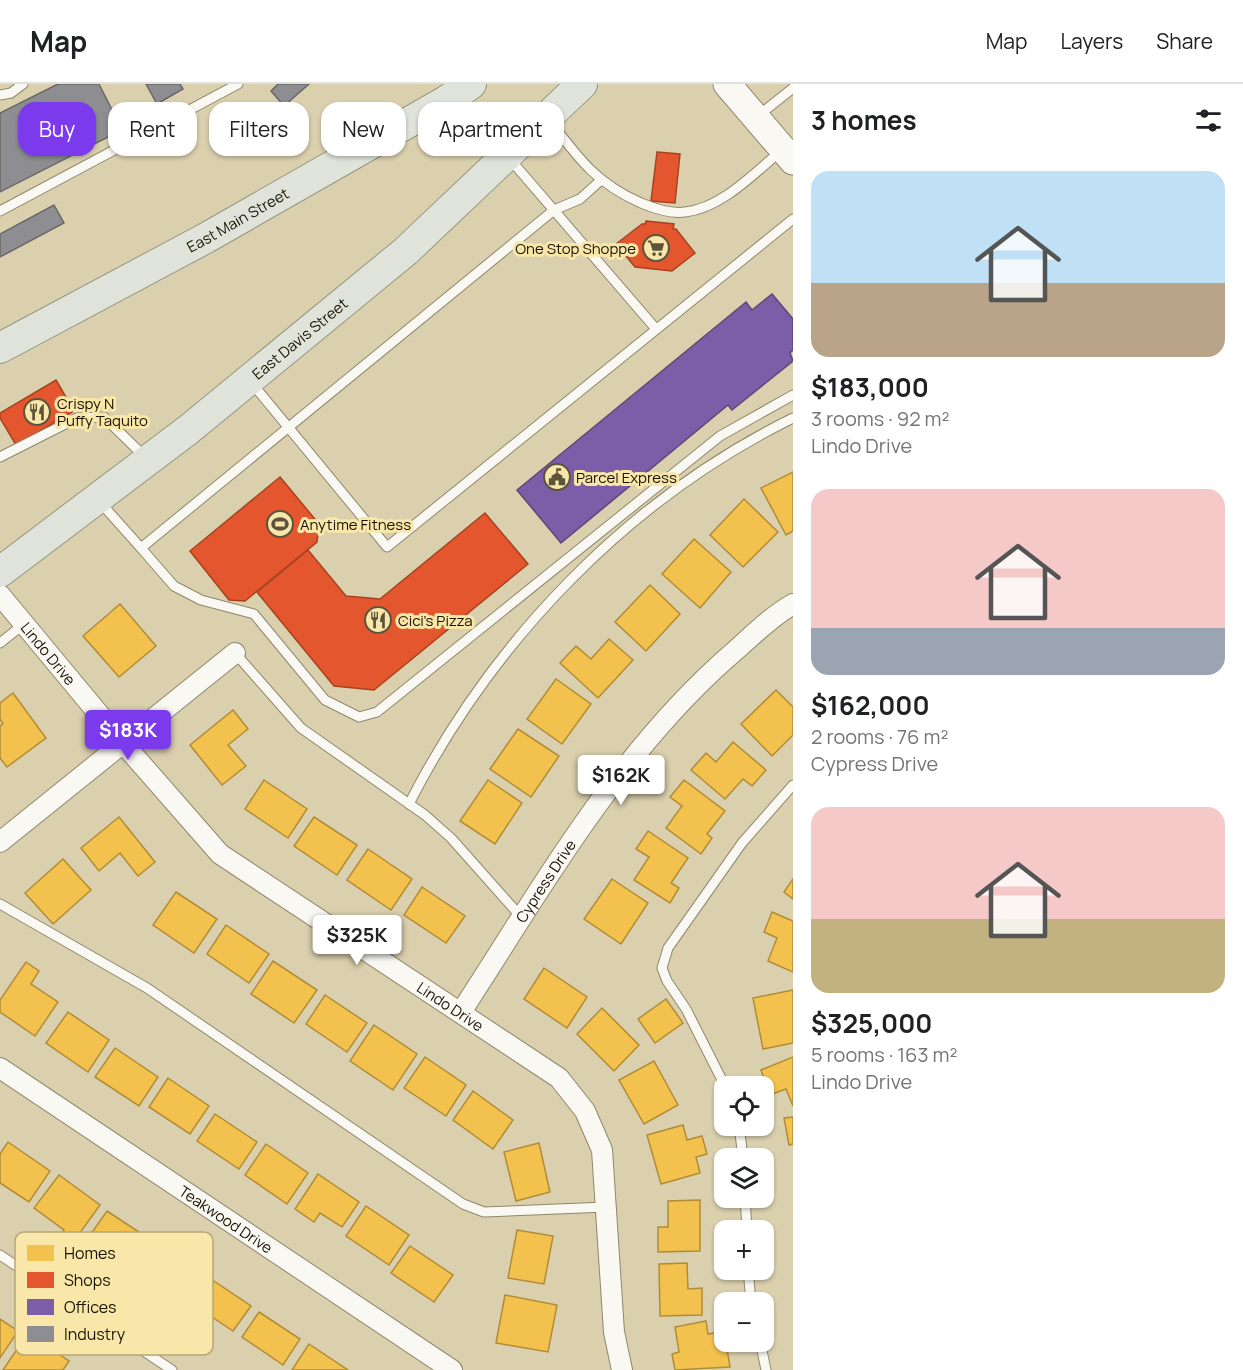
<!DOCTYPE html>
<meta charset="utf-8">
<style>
:root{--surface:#fff;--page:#f6f6f6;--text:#202124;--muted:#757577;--line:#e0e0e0;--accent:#7c3aed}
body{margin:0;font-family:Manrope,sans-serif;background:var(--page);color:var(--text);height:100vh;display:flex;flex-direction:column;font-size:22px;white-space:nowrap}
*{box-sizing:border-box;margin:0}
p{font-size:20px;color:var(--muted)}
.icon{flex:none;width:33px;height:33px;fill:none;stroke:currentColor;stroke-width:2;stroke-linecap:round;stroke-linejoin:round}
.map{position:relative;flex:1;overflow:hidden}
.drawer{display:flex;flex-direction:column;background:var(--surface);width:450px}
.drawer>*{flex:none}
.top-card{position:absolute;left:18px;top:18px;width:570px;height:54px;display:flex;gap:12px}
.controls{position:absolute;left:714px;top:992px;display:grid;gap:12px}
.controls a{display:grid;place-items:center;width:60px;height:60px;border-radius:12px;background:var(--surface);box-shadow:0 2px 4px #0004;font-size:30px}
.price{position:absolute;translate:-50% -51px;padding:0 14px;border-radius:6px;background:#fff;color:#222;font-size:20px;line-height:39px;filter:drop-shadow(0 2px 3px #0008)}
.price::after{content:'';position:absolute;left:50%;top:36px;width:18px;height:14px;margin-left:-9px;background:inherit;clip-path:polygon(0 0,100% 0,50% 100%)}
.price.active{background:var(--accent);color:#fff}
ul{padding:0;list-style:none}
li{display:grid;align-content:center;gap:12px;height:318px;padding:0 18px}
li span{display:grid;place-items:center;height:186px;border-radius:18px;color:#555}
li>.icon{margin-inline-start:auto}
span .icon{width:108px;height:108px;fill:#fffc;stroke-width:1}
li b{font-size:26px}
h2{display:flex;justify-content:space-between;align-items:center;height:72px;padding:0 18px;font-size:26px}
.chip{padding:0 21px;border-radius:18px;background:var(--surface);box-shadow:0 2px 4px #0004;font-size:21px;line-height:54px}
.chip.active{background:var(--accent);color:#fff}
header{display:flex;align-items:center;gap:36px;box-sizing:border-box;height:84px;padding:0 30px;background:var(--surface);border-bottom:2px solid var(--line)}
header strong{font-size:28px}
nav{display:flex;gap:33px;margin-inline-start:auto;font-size:21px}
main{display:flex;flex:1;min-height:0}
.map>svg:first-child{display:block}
.homes{fill:#f2c14e;stroke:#b18c37;stroke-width:1.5}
.shops{fill:#e4572e;stroke:#a74220;stroke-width:1.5}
.offices{fill:#7b5ea7;stroke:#5e4775;stroke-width:1.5}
.industry{fill:#8d8d92;stroke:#6a6866;stroke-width:1.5}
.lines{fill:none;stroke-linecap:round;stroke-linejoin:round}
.lane-casing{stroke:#8f876c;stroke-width:11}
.street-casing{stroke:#8f876c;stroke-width:22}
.secondary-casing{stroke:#8f876c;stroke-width:29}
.primary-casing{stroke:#939780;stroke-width:32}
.lane{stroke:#f9f8f3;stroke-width:9}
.street{stroke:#f9f8f3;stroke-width:20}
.secondary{stroke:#f9f8f3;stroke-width:27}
.primary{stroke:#dfe3da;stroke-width:30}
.labels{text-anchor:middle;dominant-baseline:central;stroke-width:6;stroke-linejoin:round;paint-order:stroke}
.street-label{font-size:15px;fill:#191200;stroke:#f8e7a9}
.poi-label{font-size:15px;fill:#191200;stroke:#f8e7a9;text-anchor:start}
.key{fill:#f8e7a9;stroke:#b5a776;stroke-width:1.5}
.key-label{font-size:16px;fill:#191200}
</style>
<header>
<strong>Map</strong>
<nav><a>Map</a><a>Layers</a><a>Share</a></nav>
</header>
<main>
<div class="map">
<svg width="793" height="1286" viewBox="0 0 793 1286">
<rect width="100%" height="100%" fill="#dad0ae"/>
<g class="homes">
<path d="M793,388v59l-7,4 -25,-47z"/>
<path d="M744,415l34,33 -35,35 -33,-32z"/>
<path d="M694,455l37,33 -31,36 -38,-34z"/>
<path d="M650,501l30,29 -34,37 -31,-29z"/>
<path d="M120,520l36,42 -37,31 -36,-41z"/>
<path d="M609,555l24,21 -35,38 -38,-35 16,-17 15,13z"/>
<path d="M556,595l35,25 -29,40 -35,-25z"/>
<path d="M776,606l17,17v28l-21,21 -31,-32z"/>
<path d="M13,609l33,45 -39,29 -7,-9v-32l3,-2 -3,-5v-16z"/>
<path d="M233,626l15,19 -20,16 18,21 -24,19 -32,-40z"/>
<path d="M518,645l41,27 -28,41 -41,-28z"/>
<path d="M733,658l33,28 -14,16 -9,-7 -18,20 -34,-29 15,-17 10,9z"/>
<path d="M264,696l43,29 -19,29 -43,-29z"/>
<path d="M488,696l34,23 -27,41 -35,-23z"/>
<path d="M684,696l41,31 -18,23 5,4 -11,16 -35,-26 16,-22 -12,-9z"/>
<path d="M119,733l36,45 -17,14 -18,-23 -21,18 -18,-23z"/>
<path d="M314,733l43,28 -20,30 -43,-29z"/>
<path d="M648,747l40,27 -17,25 8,5 -9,15 -36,-23 15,-23 -13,-8z"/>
<path d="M368,765l44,30 -21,31 -44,-30z"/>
<path d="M63,775l28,31 -38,34 -28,-31z"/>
<path d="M612,795l36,24 -27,41 -37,-25z"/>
<path d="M793,795v20l-9,-7z"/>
<path d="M422,803l43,29 -19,27 -42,-28z"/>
<path d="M176,808l41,27 -23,34 -41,-28z"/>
<path d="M772,828l21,9v51l-25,-11 9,-23 -13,-6z"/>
<path d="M226,841l43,29 -20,29 -42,-29z"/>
<path d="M273,877l44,29 -23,33 -43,-29z"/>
<path d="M26,878l13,9 -8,13 27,18 -23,34 -35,-24v-12z"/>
<path d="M544,884l43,29 -20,31 -43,-29z"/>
<path d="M793,906v53l-30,6 -10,-51z"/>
<path d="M325,911l42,28 -20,29 -41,-28z"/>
<path d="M666,915l17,24 -28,20 -17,-24z"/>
<path d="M602,924l37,37 -25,26 -37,-37z"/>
<path d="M68,928l41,28 -21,32 -42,-29z"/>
<path d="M374,941l43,29 -24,36 -43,-29z"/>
<path d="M115,964l43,29 -19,29 -44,-29z"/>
<path d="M425,973l41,28 -20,31 -42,-28z"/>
<path d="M793,973v49l-7,-17 -16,6 -9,-25z"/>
<path d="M654,977l24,44 -34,19 -25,-44z"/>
<path d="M168,994l41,28 -19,28 -41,-27z"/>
<path d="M473,1007l40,29 -20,29 -40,-29z"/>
<path d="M215,1030l42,28 -18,27 -42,-28z"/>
<path d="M793,1033v27l-4,1 -5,-27z"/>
<path d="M683,1041l4,15 15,-4 5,18 -11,3 4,16 -39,11 -14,-49z"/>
<path d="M8,1058l42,29 -21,31 -29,-19v-29z"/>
<path d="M539,1059l11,49 -34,9 -12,-49z"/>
<path d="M266,1060l42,29 -21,31 -42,-29z"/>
<path d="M318,1090l41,28 -17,25 -22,-14 -6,9 -19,-13z"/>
<path d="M59,1091l41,30 -36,50 -12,-8 12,-17 -30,-22z"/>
<path d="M700,1116v51l-42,1v-25h10v-26z"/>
<path d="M366,1122l43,29 -20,30 -43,-29z"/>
<path d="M107,1127l44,29 -19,28 -44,-30z"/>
<path d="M517,1146l36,6 -9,48 -36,-6z"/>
<path d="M410,1162l43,29 -19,27 -43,-29z"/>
<path d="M687,1179l1,26 14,-1v27l-42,1 -1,-52z"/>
<path d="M208,1193l43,29 -18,25 -42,-28z"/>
<path d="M505,1211l52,10 -9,47 -52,-9z"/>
<path d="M259,1228l41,27 -17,26 -41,-28z"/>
<path d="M0,1235l18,12 -18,27z"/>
<path d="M706,1237l2,13 16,-3 6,36 -55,3 -3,-16 7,-2 -4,-25z"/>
<path d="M28,1249l41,28 -6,9h-60z"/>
<path d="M309,1260l39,26h-56z"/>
</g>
<g class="shops">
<path d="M657,68l23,2 -5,49 -24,-2z"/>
<path d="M646,137l28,3 -1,5h3l19,24 -23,18 -37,-4 -19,-23 26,-20h3z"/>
<path d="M56,296l18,31 -58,34 -16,-27v-5z"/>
<path d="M280,393l39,47 -2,18 -72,59 -16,-1 -39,-49z"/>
<path d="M485,429l43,51 -154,126 -40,-4 -77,-94 51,-42 38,46 34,3z"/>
</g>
<path class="offices" d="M772,210l21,25v31l-3,3 3,8 -61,49 -4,-5 -167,138 -44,-53 229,-188 6,8z"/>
<g class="industry">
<path d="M58,0h41l23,46 -122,62v-79z"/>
<path d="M146,0h34l3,5 -26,15z"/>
<path d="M278,0h31l-25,22 -13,-15z"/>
<path d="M54,121l10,18 -64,34v-23z"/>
</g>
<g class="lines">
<defs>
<g id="lane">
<path d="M0,11l11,-2 12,-9"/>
<path d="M758,32l35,-28"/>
<path d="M550,37c29,38 46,62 91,82 12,5 30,11 44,9 37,-4 69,-39 96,-61"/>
<path d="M509,74l147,171"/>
<path d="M600,97l-20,18 -26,11 -413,338 33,38 27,14 53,14 71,86 34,17 18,-5 343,-276 73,-41"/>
<path d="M0,127l238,-127"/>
<path d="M251,298l136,165 406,-328"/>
<path d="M0,373l77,-39 27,-1 42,41"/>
<path d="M99,417l42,47"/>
<path d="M0,559l24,-19"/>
<path d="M235,569l66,75 124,87 26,23 71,80"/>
<path d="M409,720c83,-163 219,-305 384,-386"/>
<path d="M0,820l147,84 316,216 21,8 122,-5"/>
<path d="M725,1002l-39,-77 -19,-28 -5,-13 6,-20 74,-105 51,-58"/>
<path d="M739,1041l4,33"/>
<path d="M745,1113l2,33"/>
<path d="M0,1171l172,115"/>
<path d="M748,1185l3,33"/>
<path d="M760,1257l6,29"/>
</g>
<g id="street">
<path id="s1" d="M0,511l122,147 98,112 339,224 26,33 17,39 12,182 8,38"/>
<path d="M0,758l235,-189"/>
<path id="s2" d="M461,928c82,-126 159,-263 275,-362 18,-16 36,-34 57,-46"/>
<path id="s3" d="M0,984l452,302"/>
</g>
<path id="secondary" d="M727,0l66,77"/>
<g id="primary">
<path id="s4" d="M0,264l206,-110 240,-137 25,-17"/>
<path id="s5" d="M0,488l188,-142 218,-179 176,-167"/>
</g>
</defs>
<use href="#lane" class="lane-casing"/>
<use href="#street" class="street-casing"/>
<use href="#secondary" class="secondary-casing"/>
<use href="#primary" class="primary-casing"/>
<use href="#lane" class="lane"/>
<use href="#street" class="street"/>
<use href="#secondary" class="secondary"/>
<use href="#primary" class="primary"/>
</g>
<defs>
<symbol id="supermarket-ring" viewBox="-11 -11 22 22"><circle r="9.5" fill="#f8e7a9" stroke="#5d543d" stroke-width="1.5"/><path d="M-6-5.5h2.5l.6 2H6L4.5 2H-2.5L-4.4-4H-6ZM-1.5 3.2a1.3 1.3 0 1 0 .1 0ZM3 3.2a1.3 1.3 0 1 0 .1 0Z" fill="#5d543d"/></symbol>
<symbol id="restaurant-ring" viewBox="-11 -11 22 22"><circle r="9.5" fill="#f8e7a9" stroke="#5d543d" stroke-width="1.5"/><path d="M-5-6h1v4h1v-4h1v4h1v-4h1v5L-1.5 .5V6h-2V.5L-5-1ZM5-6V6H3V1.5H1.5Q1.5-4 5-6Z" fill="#5d543d"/></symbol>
<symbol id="civic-ring" viewBox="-11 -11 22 22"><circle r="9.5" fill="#f8e7a9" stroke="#5d543d" stroke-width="1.5"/><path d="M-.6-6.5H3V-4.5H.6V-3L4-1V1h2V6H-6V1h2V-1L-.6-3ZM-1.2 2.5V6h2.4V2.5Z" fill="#5d543d"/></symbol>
<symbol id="stadium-ring" viewBox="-11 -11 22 22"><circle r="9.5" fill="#f8e7a9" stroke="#5d543d" stroke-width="1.5"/><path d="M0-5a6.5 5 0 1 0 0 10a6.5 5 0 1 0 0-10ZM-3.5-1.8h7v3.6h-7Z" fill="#5d543d"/></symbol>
</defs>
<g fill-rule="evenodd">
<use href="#supermarket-ring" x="641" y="149" width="30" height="30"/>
<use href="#restaurant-ring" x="22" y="313" width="30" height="30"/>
<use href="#civic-ring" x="542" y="378" width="30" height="30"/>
<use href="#stadium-ring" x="265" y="425" width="30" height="30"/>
<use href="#restaurant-ring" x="363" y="521" width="30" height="30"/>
</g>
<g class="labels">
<g class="street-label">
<text stroke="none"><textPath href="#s4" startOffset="270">East Main Street</textPath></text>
<text stroke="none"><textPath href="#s5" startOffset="380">East Davis Street</textPath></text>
<text stroke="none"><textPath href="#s1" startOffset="76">Lindo Drive</textPath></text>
<text stroke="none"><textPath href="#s2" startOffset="156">Cypress Drive</textPath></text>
<text stroke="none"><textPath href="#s1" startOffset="616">Lindo Drive</textPath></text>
<text stroke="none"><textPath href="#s3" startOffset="272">Teakwood Drive</textPath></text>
</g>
<g class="poi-label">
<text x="636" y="164" text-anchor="end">One Stop Shoppe</text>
<text x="57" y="319">Crispy N<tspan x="57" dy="17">Puffy Taquito</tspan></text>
<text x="576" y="393">Parcel Express</text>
<text x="300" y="440">Anytime Fitness</text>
<text x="398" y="536">Cici's Pizza</text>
</g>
</g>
<rect x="15" y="1148" width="198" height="123" rx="9" class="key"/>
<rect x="27" y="1161" width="27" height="16" fill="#f2c14e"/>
<rect x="27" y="1188" width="27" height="16" fill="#e4572e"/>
<rect x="27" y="1215" width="27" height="16" fill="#7b5ea7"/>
<rect x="27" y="1242" width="27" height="16" fill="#8d8d92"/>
<g class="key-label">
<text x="64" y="1175">Homes</text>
<text x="64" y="1202">Shops</text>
<text x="64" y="1229">Offices</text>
<text x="64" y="1256">Industry</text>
</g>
</svg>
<div class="controls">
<a><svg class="icon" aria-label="locate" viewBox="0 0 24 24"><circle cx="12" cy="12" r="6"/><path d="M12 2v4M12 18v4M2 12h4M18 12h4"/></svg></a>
<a><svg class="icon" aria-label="layers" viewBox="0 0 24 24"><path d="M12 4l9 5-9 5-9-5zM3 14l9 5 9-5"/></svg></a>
<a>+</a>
<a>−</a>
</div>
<b class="price active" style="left:128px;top:677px">$183K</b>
<b class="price" style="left:621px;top:722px">$162K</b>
<b class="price" style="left:357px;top:882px">$325K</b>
<div class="top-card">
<a class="chip active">Buy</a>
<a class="chip">Rent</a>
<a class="chip">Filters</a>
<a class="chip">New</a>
<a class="chip">Apartment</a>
</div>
</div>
<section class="drawer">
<h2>3 homes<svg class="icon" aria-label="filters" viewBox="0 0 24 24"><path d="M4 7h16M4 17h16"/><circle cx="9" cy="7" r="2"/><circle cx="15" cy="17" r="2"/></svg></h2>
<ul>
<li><span style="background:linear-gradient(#bfe0f5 60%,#b9a48a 0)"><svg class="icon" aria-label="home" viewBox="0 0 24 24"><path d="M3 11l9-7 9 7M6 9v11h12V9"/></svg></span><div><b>$183,000</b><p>3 rooms · 92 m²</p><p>Lindo Drive</p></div></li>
<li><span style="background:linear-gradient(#f6c9c9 75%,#9aa5b1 0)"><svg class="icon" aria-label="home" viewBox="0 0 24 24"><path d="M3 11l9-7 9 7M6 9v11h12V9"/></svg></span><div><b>$162,000</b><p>2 rooms · 76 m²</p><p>Cypress Drive</p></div></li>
<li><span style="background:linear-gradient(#f6c9c9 60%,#c2b280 0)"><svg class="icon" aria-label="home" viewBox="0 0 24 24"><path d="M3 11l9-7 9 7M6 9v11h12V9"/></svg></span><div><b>$325,000</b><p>5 rooms · 163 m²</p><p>Lindo Drive</p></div></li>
</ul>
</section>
</main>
